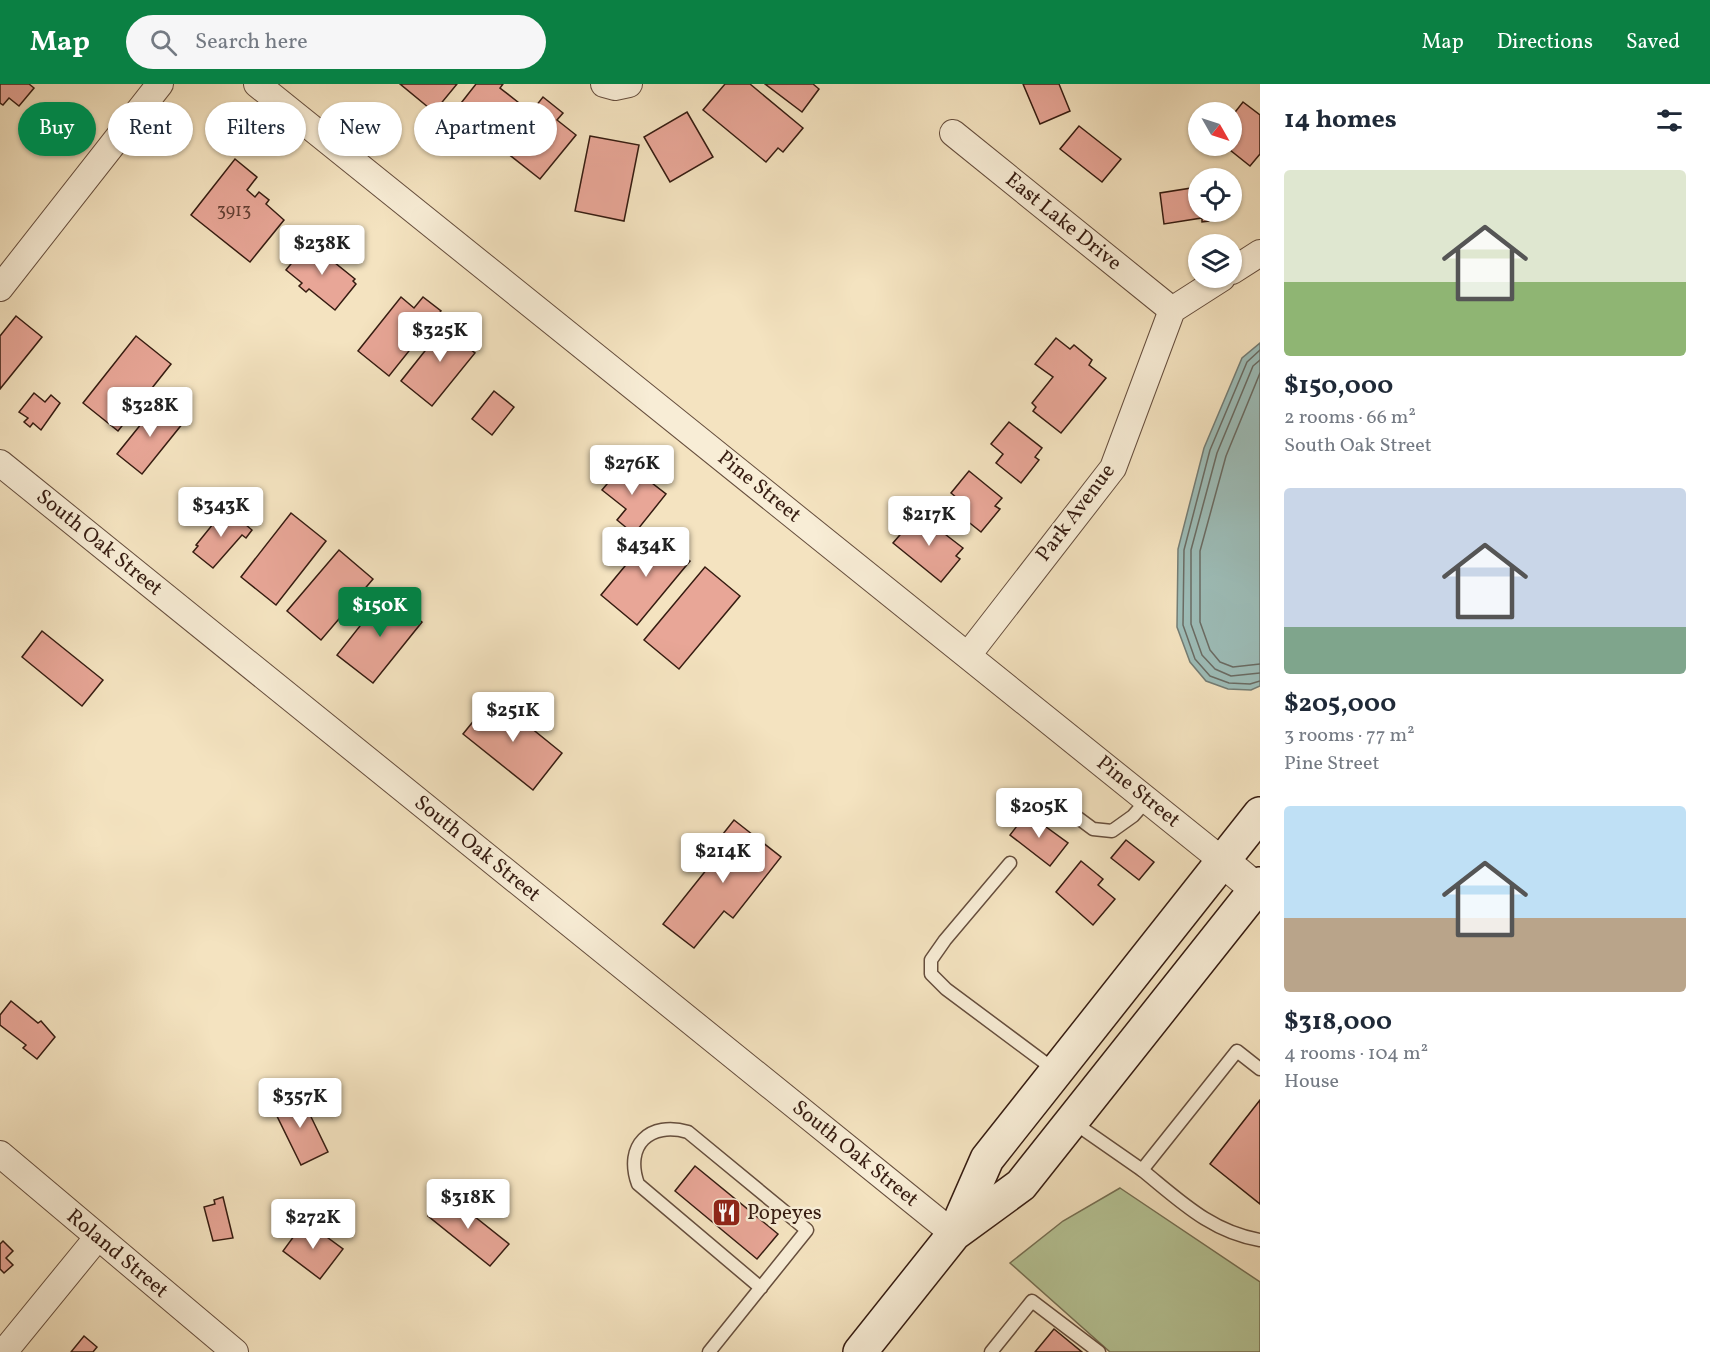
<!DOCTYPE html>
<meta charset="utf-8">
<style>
:root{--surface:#fff;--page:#f6f6f7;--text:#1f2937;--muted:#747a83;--accent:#0b8043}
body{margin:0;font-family:Vollkorn,serif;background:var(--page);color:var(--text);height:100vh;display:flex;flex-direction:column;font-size:22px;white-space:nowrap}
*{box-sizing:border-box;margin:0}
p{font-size:20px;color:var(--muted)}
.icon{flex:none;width:33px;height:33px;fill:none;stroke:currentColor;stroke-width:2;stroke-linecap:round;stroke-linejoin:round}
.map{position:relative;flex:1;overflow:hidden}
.sheet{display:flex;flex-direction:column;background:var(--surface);width:450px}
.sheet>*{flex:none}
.guide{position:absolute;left:18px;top:18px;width:570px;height:54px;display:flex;gap:12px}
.needle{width:39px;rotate:129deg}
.fabs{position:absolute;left:1188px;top:18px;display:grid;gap:12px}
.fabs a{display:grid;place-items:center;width:54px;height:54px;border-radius:50%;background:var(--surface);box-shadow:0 2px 4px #0004;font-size:30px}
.price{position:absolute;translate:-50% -51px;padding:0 14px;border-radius:6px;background:#fff;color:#222;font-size:20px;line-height:39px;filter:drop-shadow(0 2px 3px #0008)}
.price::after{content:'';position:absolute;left:50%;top:36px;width:18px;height:14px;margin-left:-9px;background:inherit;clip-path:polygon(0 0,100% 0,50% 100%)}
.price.current{background:var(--accent);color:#fff}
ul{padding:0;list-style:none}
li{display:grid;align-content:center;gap:12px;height:318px;padding:0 24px}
li span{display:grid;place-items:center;height:186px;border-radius:6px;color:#555}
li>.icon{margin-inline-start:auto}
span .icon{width:108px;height:108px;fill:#fffc;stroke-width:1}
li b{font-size:26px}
h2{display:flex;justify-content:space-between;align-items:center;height:72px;padding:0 24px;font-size:26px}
.chip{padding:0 21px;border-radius:27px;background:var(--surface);box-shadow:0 2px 4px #0004;font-size:21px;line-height:54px}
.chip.current{background:var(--accent);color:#fff}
header{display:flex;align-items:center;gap:36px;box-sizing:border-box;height:84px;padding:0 30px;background:var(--accent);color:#fff}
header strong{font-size:28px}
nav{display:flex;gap:33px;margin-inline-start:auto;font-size:21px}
.search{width:420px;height:54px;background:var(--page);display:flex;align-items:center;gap:15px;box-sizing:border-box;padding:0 21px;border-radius:33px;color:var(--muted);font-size:22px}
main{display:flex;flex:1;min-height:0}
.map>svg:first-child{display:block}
.green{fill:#b6c597;stroke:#767054;stroke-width:1.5}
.water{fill:#9dbdb8;stroke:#747d75;stroke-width:1.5}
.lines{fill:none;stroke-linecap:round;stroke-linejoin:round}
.shore{stroke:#6a6c64;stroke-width:1.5}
.building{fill:#e8a697;stroke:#361c11;stroke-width:1.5}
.service-casing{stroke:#664e3d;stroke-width:15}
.minor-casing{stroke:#664e3d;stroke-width:28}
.tertiary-casing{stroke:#664e3d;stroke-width:34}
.secondary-casing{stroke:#361c11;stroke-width:36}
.service{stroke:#f8edd6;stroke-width:12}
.minor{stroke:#f8edd6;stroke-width:26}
.tertiary{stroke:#f8edd6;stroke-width:32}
.secondary{stroke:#f8edd6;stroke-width:33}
.labels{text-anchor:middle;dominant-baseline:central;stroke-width:5;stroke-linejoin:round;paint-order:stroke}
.number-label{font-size:18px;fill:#623e32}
.street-label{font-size:21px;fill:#361c11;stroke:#f8edd6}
.poi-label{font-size:21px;fill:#361c11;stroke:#f8edd6;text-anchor:start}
</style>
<header>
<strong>Map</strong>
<div class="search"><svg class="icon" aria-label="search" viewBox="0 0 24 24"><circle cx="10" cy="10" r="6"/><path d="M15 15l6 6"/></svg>Search here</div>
<nav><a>Map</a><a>Directions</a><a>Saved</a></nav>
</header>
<main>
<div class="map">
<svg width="1260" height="1268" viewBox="0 0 1260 1268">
<rect width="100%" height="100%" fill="#f4e3c0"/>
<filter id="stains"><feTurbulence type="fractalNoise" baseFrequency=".00333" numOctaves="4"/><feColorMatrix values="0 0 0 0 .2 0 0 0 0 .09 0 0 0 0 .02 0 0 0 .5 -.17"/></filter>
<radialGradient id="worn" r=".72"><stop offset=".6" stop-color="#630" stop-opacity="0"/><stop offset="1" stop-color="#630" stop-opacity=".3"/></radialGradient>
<path class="green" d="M1120,1104l140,94v70h-150l-100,-89 53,-42z"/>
<path class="water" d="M1260,259v343l-9,4 -23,-1 -22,-8 -16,-19 -13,-35 1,-78 26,-101 38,-90z"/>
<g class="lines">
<g class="shore">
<path d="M1260,266l-13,12 -37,88 -26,100 -1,75 12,34 15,17 19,7 21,1 10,-3"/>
<path d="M1260,276l-7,6 -36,87 -26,97v74l11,31 13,14 16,7 29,-3"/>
<path d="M1260,289l-34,83 -26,95v71l10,28 10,12 13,5 27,-3"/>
</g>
</g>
<g class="building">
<path d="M0,0h29l5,4 -15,18 -10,-8 -6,7 -3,-2z"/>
<path d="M400,0h57l-23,28z"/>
<path d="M476,0h27l-3,4 23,18 -37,46 -39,-31z"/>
<path d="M725,0h25l53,44 -20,24 -5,-4 -12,14 -63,-52z"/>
<path d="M765,0h48l6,5 -17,23z"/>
<path d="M1023,0h36l11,27 -30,13z"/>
<path d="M543,13l20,16 -6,7 19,15 -36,44 -38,-30z"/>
<path d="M1243,18l17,13v39l-10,12 -25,-20h7v-30z"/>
<path d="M687,28l26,45 -43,25 -26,-45z"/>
<path d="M1079,42l42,33 -19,23 -42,-33z"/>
<path d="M590,52l49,9 -15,76 -49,-10z"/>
<path d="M235,75l22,18 -10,13 8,7 4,-5 10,8 -3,4 18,16 -34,42 -59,-47z"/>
<path d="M1198,103v25h34v-9l1,10 -24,4v4l-7,1v-4l-38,6 -4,-31z"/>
<path d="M309,158l46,37 -2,2 3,3 -21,26 -26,-21 -3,3 -7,-6 3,-3 -16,-13z"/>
<path d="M401,213l13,11 9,-11 18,14 -52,65 -31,-25z"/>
<path d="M16,232l26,21 -42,52v-53z"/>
<path d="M452,233l19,15 -9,11 13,10 -43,53 -31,-25z"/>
<path d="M136,252l35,28 -53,67 -35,-28z"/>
<path d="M1056,254l14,11 4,-4 18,15 -3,5 17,13 -45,55 -28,-22 3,-4 -4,-4 21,-26 -18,-13z"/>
<path d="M494,307l20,16 -22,28 -20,-16z"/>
<path d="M34,309l11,9 6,-7 9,8 -19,27 -8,-7 -3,4 -6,-5 4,-4 -9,-6z"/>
<path d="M158,319l25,20 -41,51 -25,-20z"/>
<path d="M1009,338l33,26 -7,9 4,3 -18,23 -25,-20 7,-9 -12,-10z"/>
<path d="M612,375l23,19 4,-5 27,21 -32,40 -17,-14 9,-11 -24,-19 11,-13 -10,-7z"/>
<path d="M969,387l33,27 -7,8 5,3 -19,23 -25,-20 7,-9 -12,-10z"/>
<path d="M226,424l26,22 -6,8 -4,-3 -29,33 -20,-16 5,-6 -2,-1z"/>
<path d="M915,427l48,37 -7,8 4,3 -19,23 -48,-39 19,-22 -3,-3z"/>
<path d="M291,429l35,28 -50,64 -35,-28z"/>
<path d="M654,447l36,30 -53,64 -36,-30z"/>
<path d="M339,466l34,29 -52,61 -34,-29z"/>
<path d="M705,483l35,29 -61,73 -35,-29z"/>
<path d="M386,509l36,29 -49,61 -36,-28z"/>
<path d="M42,547l61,49 -21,26 -60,-49z"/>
<path d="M493,613l69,56 -29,37 -70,-56z"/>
<path d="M1027,729l41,30 -18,23 -40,-31z"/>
<path d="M734,736l47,37 -48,61 -9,-7 -30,37 -31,-24 56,-70 -7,-6z"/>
<path d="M1126,756l28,22 -15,18 -28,-22z"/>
<path d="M1081,777l22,18 -5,6 17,14 -22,26 -37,-33z"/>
<path d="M11,917l27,22 3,-2 14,16 -18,22 -14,-11 3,-3 -26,-20v-10z"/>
<path d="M299,1008l29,60 -27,13 -29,-59z"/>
<path d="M1260,1016v104l-50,-40z"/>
<path d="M695,1082l83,68 -21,25 -82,-68z"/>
<path d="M445,1109l64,51 -19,22 -62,-50z"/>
<path d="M223,1113l10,41 -20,3 -9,-34 11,-3 -1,-4z"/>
<path d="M305,1137l38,28 -23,30 -37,-28z"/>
<path d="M3,1157l10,10 -7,7 7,7 -9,8 -4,-4v-25z"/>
<path d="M1054,1245l28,23h-47z"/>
<path d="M84,1252l13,11 -4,5h-22z"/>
</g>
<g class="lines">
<defs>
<g id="service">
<path d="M1062,722l31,23 19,2 21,-15 14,-16"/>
<path d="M1010,779l-65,77 -14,20v14l15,15 110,82"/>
<path d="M1073,1038l69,48 95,-119 23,18"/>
<path d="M1142,1086c37,30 69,62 118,70"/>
<path d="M709,1268l98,-122 -119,-98c-38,-11 -64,13 -50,52l123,104"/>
<path d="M991,1268l41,-51 67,51"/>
</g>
<g id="minor">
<path d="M257,0l967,778"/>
<path d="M604,0l11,3 14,-3"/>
<path d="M953,49l219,177"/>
<path d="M1232,187l28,-18"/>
<path d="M0,204l160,-204"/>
<path d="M0,379l954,771"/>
<path d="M968,571l145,-187 59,-158 50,-32"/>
<path d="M0,1070l235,198"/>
<path d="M4,1268l93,-114"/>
</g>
<path id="tertiary" d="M1224,778l36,30"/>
<g id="secondary">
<path d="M955,1148l32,-73 273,-345"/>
<path d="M860,1268l94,-118 67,-49 239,-301"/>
</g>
</defs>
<use href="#service" class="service-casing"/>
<use href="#minor" class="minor-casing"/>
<use href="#tertiary" class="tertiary-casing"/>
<use href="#secondary" class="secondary-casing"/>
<use href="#service" class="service"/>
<use href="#minor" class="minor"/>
<use href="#tertiary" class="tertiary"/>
<use href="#secondary" class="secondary"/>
</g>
<defs>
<symbol id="restaurant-square" viewBox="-11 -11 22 22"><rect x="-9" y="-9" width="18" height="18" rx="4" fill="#8f2418" stroke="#f8edd6"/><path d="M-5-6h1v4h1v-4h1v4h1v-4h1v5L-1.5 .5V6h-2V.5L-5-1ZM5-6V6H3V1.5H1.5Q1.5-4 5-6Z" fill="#fff"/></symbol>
</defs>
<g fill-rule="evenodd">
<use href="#restaurant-square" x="710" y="1112" width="33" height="33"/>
</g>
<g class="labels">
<g class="number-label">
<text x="234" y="127">3913</text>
</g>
<g class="street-label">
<text transform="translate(1063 138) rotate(39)">East Lake Drive</text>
<text transform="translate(759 403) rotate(39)">Pine Street</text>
<text transform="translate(1076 429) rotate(-53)">Park Avenue</text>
<text transform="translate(99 459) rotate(39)">South Oak Street</text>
<text transform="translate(1138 708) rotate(39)">Pine Street</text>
<text transform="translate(477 765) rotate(39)">South Oak Street</text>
<text transform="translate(855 1070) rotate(39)">South Oak Street</text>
<text transform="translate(117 1170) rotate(40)">Roland Street</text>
</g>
<g class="poi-label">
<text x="747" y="1129">Popeyes</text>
</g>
</g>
<rect width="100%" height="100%" filter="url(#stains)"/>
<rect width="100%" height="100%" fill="url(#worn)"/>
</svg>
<div class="fabs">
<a><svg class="needle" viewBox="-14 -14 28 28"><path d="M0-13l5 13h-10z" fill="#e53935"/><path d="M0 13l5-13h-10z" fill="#747a83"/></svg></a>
<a><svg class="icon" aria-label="locate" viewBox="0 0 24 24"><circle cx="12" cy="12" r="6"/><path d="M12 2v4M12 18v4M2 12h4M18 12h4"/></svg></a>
<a><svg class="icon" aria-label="layers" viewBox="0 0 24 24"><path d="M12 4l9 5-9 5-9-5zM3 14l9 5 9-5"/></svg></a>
</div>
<b class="price" style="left:322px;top:192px">$238K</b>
<b class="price" style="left:440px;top:279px">$325K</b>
<b class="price" style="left:150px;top:354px">$328K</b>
<b class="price" style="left:632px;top:412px">$276K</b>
<b class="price" style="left:221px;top:454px">$343K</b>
<b class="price" style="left:929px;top:463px">$217K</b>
<b class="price" style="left:646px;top:494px">$434K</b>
<b class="price current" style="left:380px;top:554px">$150K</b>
<b class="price" style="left:513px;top:659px">$251K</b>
<b class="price" style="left:1039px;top:755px">$205K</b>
<b class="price" style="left:723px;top:800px">$214K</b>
<b class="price" style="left:300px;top:1045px">$357K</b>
<b class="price" style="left:468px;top:1146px">$318K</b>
<b class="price" style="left:313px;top:1166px">$272K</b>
<div class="guide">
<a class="chip current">Buy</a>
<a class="chip">Rent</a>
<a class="chip">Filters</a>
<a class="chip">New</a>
<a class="chip">Apartment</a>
</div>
</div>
<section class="sheet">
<h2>14 homes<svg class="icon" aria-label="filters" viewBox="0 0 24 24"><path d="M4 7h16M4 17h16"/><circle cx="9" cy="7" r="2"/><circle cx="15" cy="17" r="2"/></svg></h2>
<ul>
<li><span style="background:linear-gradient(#dfe7d0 60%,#8fb573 0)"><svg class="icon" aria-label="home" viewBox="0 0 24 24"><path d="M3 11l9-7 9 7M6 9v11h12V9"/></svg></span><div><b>$150,000</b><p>2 rooms · 66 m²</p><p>South Oak Street</p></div></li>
<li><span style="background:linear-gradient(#c9d6e8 75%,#7fa58c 0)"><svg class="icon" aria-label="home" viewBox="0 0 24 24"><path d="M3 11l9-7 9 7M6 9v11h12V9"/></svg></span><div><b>$205,000</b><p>3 rooms · 77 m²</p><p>Pine Street</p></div></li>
<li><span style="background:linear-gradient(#bfe0f5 60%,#b9a48a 0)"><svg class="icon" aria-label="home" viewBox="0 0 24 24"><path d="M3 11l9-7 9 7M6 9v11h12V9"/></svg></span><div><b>$318,000</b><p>4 rooms · 104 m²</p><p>House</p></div></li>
</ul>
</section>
</main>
